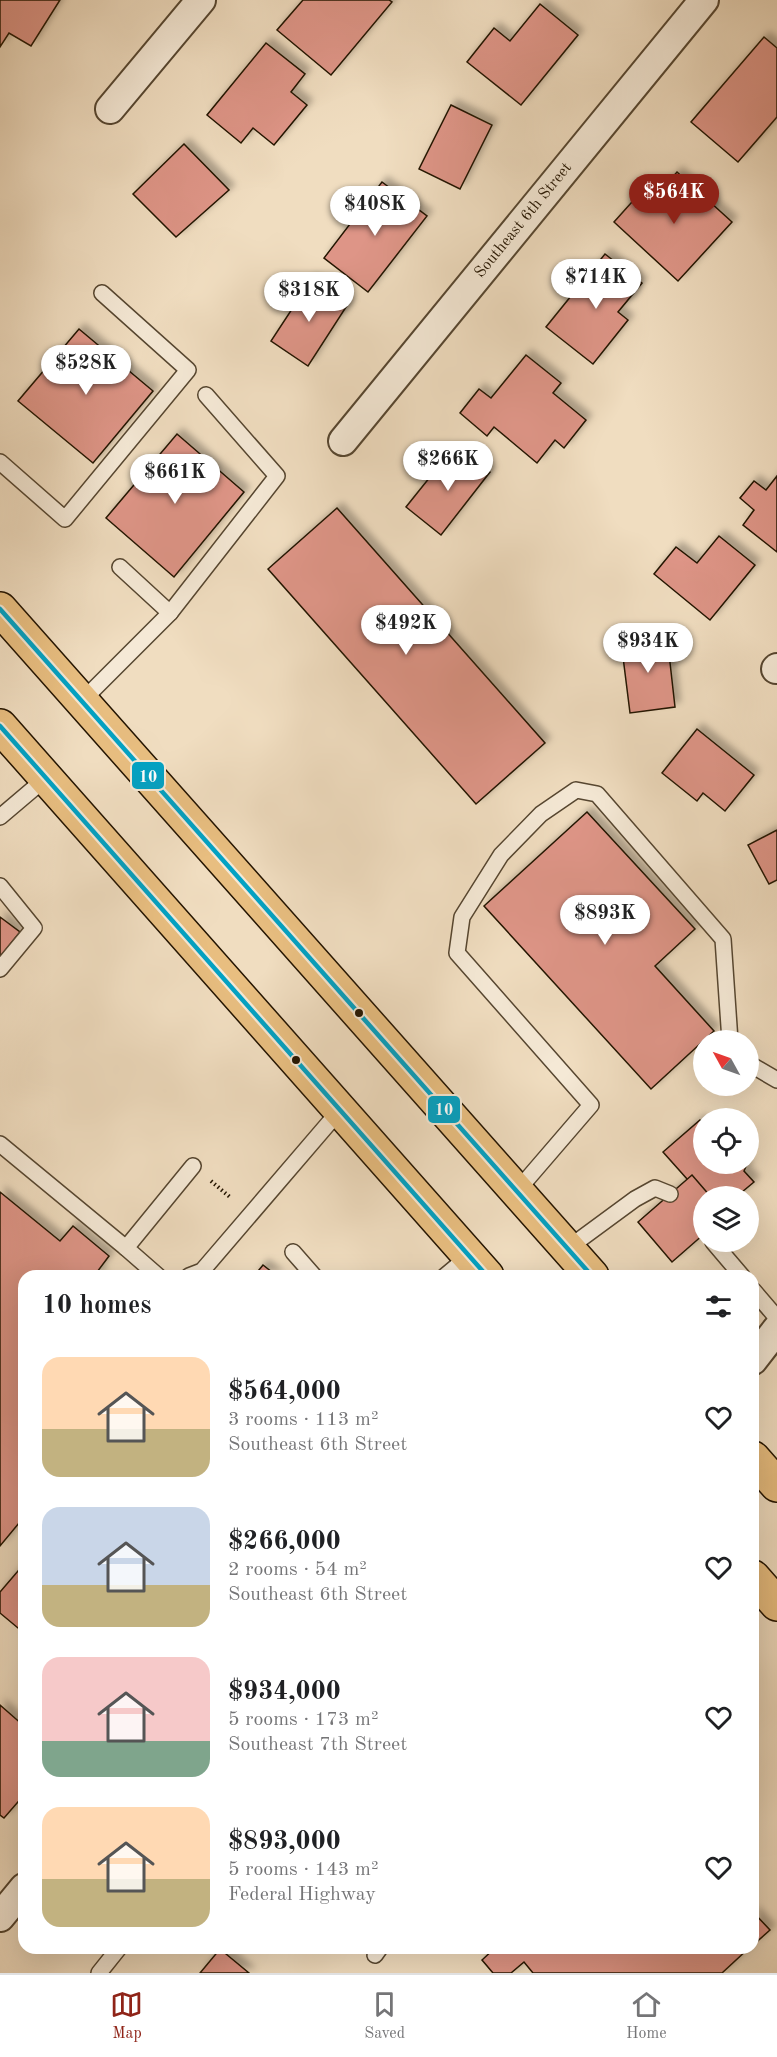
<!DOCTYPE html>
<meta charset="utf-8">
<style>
:root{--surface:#fff;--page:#f6f6f6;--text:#202124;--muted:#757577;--line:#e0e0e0;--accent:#8f2418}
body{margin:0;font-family:"Old Standard TT",serif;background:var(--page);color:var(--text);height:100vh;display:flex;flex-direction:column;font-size:22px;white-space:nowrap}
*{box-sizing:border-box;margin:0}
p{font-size:20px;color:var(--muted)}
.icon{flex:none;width:33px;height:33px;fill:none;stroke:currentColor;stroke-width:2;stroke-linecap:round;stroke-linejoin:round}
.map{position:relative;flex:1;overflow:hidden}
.side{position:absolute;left:18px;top:1270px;width:741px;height:684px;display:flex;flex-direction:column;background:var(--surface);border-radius:18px;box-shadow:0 6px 24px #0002}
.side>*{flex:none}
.needle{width:39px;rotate:310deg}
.buttons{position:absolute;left:693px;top:1030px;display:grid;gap:12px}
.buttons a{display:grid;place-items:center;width:66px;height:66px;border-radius:50%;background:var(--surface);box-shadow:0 6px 24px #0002;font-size:30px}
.price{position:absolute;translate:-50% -51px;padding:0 14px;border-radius:21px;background:#fff;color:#222;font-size:20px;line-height:39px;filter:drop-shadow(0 2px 3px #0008)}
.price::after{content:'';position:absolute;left:50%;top:36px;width:18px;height:14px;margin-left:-9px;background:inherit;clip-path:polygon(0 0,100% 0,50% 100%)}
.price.active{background:var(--accent);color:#fff}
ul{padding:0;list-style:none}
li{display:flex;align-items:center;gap:18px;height:150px;padding:0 24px}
li span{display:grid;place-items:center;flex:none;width:168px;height:120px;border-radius:18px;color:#555}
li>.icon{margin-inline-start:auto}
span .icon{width:72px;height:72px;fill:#fffc;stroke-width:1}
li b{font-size:26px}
h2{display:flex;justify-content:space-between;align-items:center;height:72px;padding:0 24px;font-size:26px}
.dock{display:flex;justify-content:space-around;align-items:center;height:84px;border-top:2px solid var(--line);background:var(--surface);font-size:16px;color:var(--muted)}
.dock a{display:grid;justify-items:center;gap:3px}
.dock .active{color:var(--accent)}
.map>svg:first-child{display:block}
.building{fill:#de9587;stroke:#231400;stroke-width:1.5;filter:url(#shadow)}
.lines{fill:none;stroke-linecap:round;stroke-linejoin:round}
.lane-casing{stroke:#564630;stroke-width:18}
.street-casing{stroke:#564630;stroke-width:32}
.primary-casing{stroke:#231400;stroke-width:36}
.path{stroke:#231400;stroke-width:4;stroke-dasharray:1.5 3;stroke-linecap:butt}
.lane{stroke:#f5e9d6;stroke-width:15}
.street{stroke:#f5e9d6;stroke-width:28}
.primary{stroke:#e8be80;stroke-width:33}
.bus-1-casing{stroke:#f5e9d6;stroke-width:9}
.bus-1{stroke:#02a2c4;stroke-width:4.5}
.bus-dot{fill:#231400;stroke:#f5e9d6;stroke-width:2}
.labels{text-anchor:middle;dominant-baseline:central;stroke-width:4.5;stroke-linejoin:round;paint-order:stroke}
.street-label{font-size:16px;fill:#231400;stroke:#f5e9d6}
.line-badge{stroke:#f5e9d6;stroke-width:2}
.badge-label{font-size:16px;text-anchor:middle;font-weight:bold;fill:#fff}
</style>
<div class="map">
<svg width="777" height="1973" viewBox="0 0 777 1973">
<defs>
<filter id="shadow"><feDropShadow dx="5.5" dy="-5.5" stdDeviation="3" flood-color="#0004"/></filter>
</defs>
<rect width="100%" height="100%" fill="#f0ddc0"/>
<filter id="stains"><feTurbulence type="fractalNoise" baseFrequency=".00333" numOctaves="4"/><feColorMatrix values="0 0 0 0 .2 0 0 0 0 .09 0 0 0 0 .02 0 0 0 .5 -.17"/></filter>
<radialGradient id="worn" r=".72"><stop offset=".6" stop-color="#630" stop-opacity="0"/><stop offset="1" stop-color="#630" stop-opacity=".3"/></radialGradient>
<g class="building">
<path d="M0,0h60l-29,46 -22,-13 -9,14z"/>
<path d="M303,0h86l3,2 -61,73 -54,-45z"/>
<path d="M540,4l38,31 -57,70 -54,-43 27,-34 16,13z"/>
<path d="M764,37l13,11v69l-39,45 -47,-40z"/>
<path d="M266,43l39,31 -14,18 16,13 -33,40 -21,-17 -12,15 -34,-28z"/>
<path d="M451,105l41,20 -32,64 -41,-20z"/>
<path d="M184,144l45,46 -53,47 -43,-43z"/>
<path d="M677,172l55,50 -54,59 -64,-59 26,-29 10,10z"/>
<path d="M382,182l45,34 -59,76 -44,-34z"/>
<path d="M605,254l37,29 -24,29 10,8 -35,44 -47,-37z"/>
<path d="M311,280l37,24 -40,62 -37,-25z"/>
<path d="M79,329l74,62 -60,72 -75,-62z"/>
<path d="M526,355l35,28 -8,10 33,27 -22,28 -9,-8 -18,23 -43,-36 -7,9 -27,-23 19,-24 12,9z"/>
<path d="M177,434l67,58 -70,85 -68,-59z"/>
<path d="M468,454l22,18 -49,63 -35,-28 40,-50 11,10z"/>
<path d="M777,476v76l-34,-27 11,-15 -14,-12 14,-17 12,9z"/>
<path d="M337,508l208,235 -69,61 -208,-235z"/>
<path d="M719,536l36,29 -45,55 -56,-46 22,-27 21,16z"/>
<path d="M667,636l8,71 -45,6 -9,-72z"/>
<path d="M697,729l57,46 -29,36 -22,-18 -6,8 -35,-28z"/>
<path d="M587,812l108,117 -40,37 59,65 -63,58 -167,-183z"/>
<path d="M777,830v50l-8,4 -21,-39z"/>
<path d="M0,917l20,15 -20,25z"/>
<path d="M700,1120l4,3v41h43l-3,7 10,11 -18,15 -32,1 -41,-46z"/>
<path d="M692,1175l19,22h-7v37l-32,28 -34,-40z"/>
<path d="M0,1192l60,49 13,-15 36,30 -12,16 5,4h-78v241l-24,29z"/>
<path d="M263,1265l14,11h-23z"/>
<path d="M24,1564v69l-24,-20v-21z"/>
<path d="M0,1705l24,21v19l-3,3 3,2v45l-20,23 -4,-3z"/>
<path d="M753,1912l17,18 -17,15z"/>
<path d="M495,1948h254l-27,25h-189l-9,-11 -13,11h-18l-11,-13z"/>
<path d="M220,1949l29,24h-49z"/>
</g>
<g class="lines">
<defs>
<g id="lane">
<path d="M0,462l65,57 123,-149 -86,-77"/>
<path d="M120,567l50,46"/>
<path d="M82,701l88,-88 107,-137 -71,-81"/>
<path d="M0,817l46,-39"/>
<path d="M0,886l34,42 -34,41"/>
<path d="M748,1063l29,17"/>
<path d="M0,1144l126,104"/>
<path d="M517,1191l74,-86 -134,-152 5,-36 39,-62 40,-41 35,-24 21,4 126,145 7,102"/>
<path d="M713,1242l29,34"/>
<path d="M567,1249l68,-50 20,-11 15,6"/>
<path d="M293,1252l21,24"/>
<path d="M158,1276l-32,-28 67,-82"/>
<path d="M189,1276l13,-5 138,-161"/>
<path d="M445,1276l24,-20"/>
<path d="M753,1290l24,28"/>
<path d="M375,1955l5,-7"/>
<path d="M99,1973l20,-25"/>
</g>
<g id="street">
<path d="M110,109l91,-109"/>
<path id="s1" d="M343,441l361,-441"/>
<path d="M776,669l1,-1"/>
<path d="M753,1360l24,-31"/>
<path d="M0,1917l24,-29"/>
</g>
<g id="primary">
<path d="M0,609l592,667"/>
<path d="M0,726l487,550"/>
<path d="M753,1458l24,27"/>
<path d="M753,1577l24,27"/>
</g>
</defs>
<use href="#lane" class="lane-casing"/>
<use href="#street" class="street-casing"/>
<use href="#primary" class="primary-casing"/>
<path class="path" d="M211,1181l20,17"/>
<use href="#lane" class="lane"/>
<use href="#street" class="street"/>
<use href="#primary" class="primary"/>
<defs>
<g id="bus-1">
<path d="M0,609l592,667"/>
<path d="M0,726l487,550"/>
</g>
</defs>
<use href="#bus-1" class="bus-1-casing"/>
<use href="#bus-1" class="bus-1"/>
</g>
<g class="bus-dot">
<circle cx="359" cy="1013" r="5"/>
<circle cx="296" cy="1060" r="5"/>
</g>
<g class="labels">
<g class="street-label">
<text stroke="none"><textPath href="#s1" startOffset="285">Southeast 6th Street</textPath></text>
</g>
</g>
<g class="line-badge">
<rect x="131" y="761" width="34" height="29" rx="6" fill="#02a2c4"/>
<rect x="427" y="1095" width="34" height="29" rx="6" fill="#02a2c4"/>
</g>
<g class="badge-label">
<text x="148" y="782">10</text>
<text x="444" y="1115">10</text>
</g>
<rect width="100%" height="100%" filter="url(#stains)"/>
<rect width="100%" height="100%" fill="url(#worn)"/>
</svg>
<div class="buttons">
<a><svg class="needle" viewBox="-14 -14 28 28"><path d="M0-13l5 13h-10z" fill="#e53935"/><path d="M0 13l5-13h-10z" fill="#757577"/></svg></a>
<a><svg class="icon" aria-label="locate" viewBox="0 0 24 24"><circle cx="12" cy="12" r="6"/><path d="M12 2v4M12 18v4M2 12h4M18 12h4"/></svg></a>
<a><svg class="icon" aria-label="layers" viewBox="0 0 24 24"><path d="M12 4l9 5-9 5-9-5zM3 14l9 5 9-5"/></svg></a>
</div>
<b class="price active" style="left:674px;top:225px">$564K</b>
<b class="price" style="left:375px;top:237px">$408K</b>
<b class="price" style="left:596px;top:310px">$714K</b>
<b class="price" style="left:309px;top:323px">$318K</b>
<b class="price" style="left:86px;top:396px">$528K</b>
<b class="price" style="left:448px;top:492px">$266K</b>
<b class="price" style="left:175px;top:505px">$661K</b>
<b class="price" style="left:406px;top:656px">$492K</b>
<b class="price" style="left:648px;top:674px">$934K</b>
<b class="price" style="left:605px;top:946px">$893K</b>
<section class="side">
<h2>10 homes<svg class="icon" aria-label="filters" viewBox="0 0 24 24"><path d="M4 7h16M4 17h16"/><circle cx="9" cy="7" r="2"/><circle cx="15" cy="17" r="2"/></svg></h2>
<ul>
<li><span style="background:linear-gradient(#ffd9b3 60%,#c2b280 0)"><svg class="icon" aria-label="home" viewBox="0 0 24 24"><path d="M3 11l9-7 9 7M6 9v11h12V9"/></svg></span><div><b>$564,000</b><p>3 rooms · 113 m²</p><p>Southeast 6th Street</p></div><svg class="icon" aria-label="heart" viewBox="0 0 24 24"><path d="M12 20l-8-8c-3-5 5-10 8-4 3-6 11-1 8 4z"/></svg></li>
<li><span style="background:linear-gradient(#c9d6e8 65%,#c2b280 0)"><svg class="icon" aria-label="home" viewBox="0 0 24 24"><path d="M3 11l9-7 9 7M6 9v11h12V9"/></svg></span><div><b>$266,000</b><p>2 rooms · 54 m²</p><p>Southeast 6th Street</p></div><svg class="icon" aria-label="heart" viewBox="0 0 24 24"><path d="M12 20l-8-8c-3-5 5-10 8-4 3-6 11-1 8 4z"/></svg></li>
<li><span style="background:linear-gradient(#f6c9c9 70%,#7fa58c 0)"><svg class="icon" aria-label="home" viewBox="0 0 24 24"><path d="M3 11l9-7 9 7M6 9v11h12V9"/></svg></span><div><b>$934,000</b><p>5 rooms · 173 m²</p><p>Southeast 7th Street</p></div><svg class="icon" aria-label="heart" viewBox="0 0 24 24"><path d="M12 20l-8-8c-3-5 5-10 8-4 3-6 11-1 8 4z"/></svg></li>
<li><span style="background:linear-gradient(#ffd9b3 60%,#c2b280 0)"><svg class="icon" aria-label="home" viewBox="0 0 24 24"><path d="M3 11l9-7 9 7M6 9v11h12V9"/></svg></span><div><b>$893,000</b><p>5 rooms · 143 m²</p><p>Federal Highway</p></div><svg class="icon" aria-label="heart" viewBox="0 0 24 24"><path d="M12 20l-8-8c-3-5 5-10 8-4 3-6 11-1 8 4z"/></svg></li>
</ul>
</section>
</div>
<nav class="dock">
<a class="active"><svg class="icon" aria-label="map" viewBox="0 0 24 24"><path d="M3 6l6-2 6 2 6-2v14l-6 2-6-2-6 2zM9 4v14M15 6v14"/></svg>Map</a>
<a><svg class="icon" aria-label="saved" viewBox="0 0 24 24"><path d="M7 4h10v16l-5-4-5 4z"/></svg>Saved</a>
<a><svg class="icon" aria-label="home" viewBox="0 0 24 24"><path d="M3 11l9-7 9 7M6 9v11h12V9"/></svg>Home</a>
</nav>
